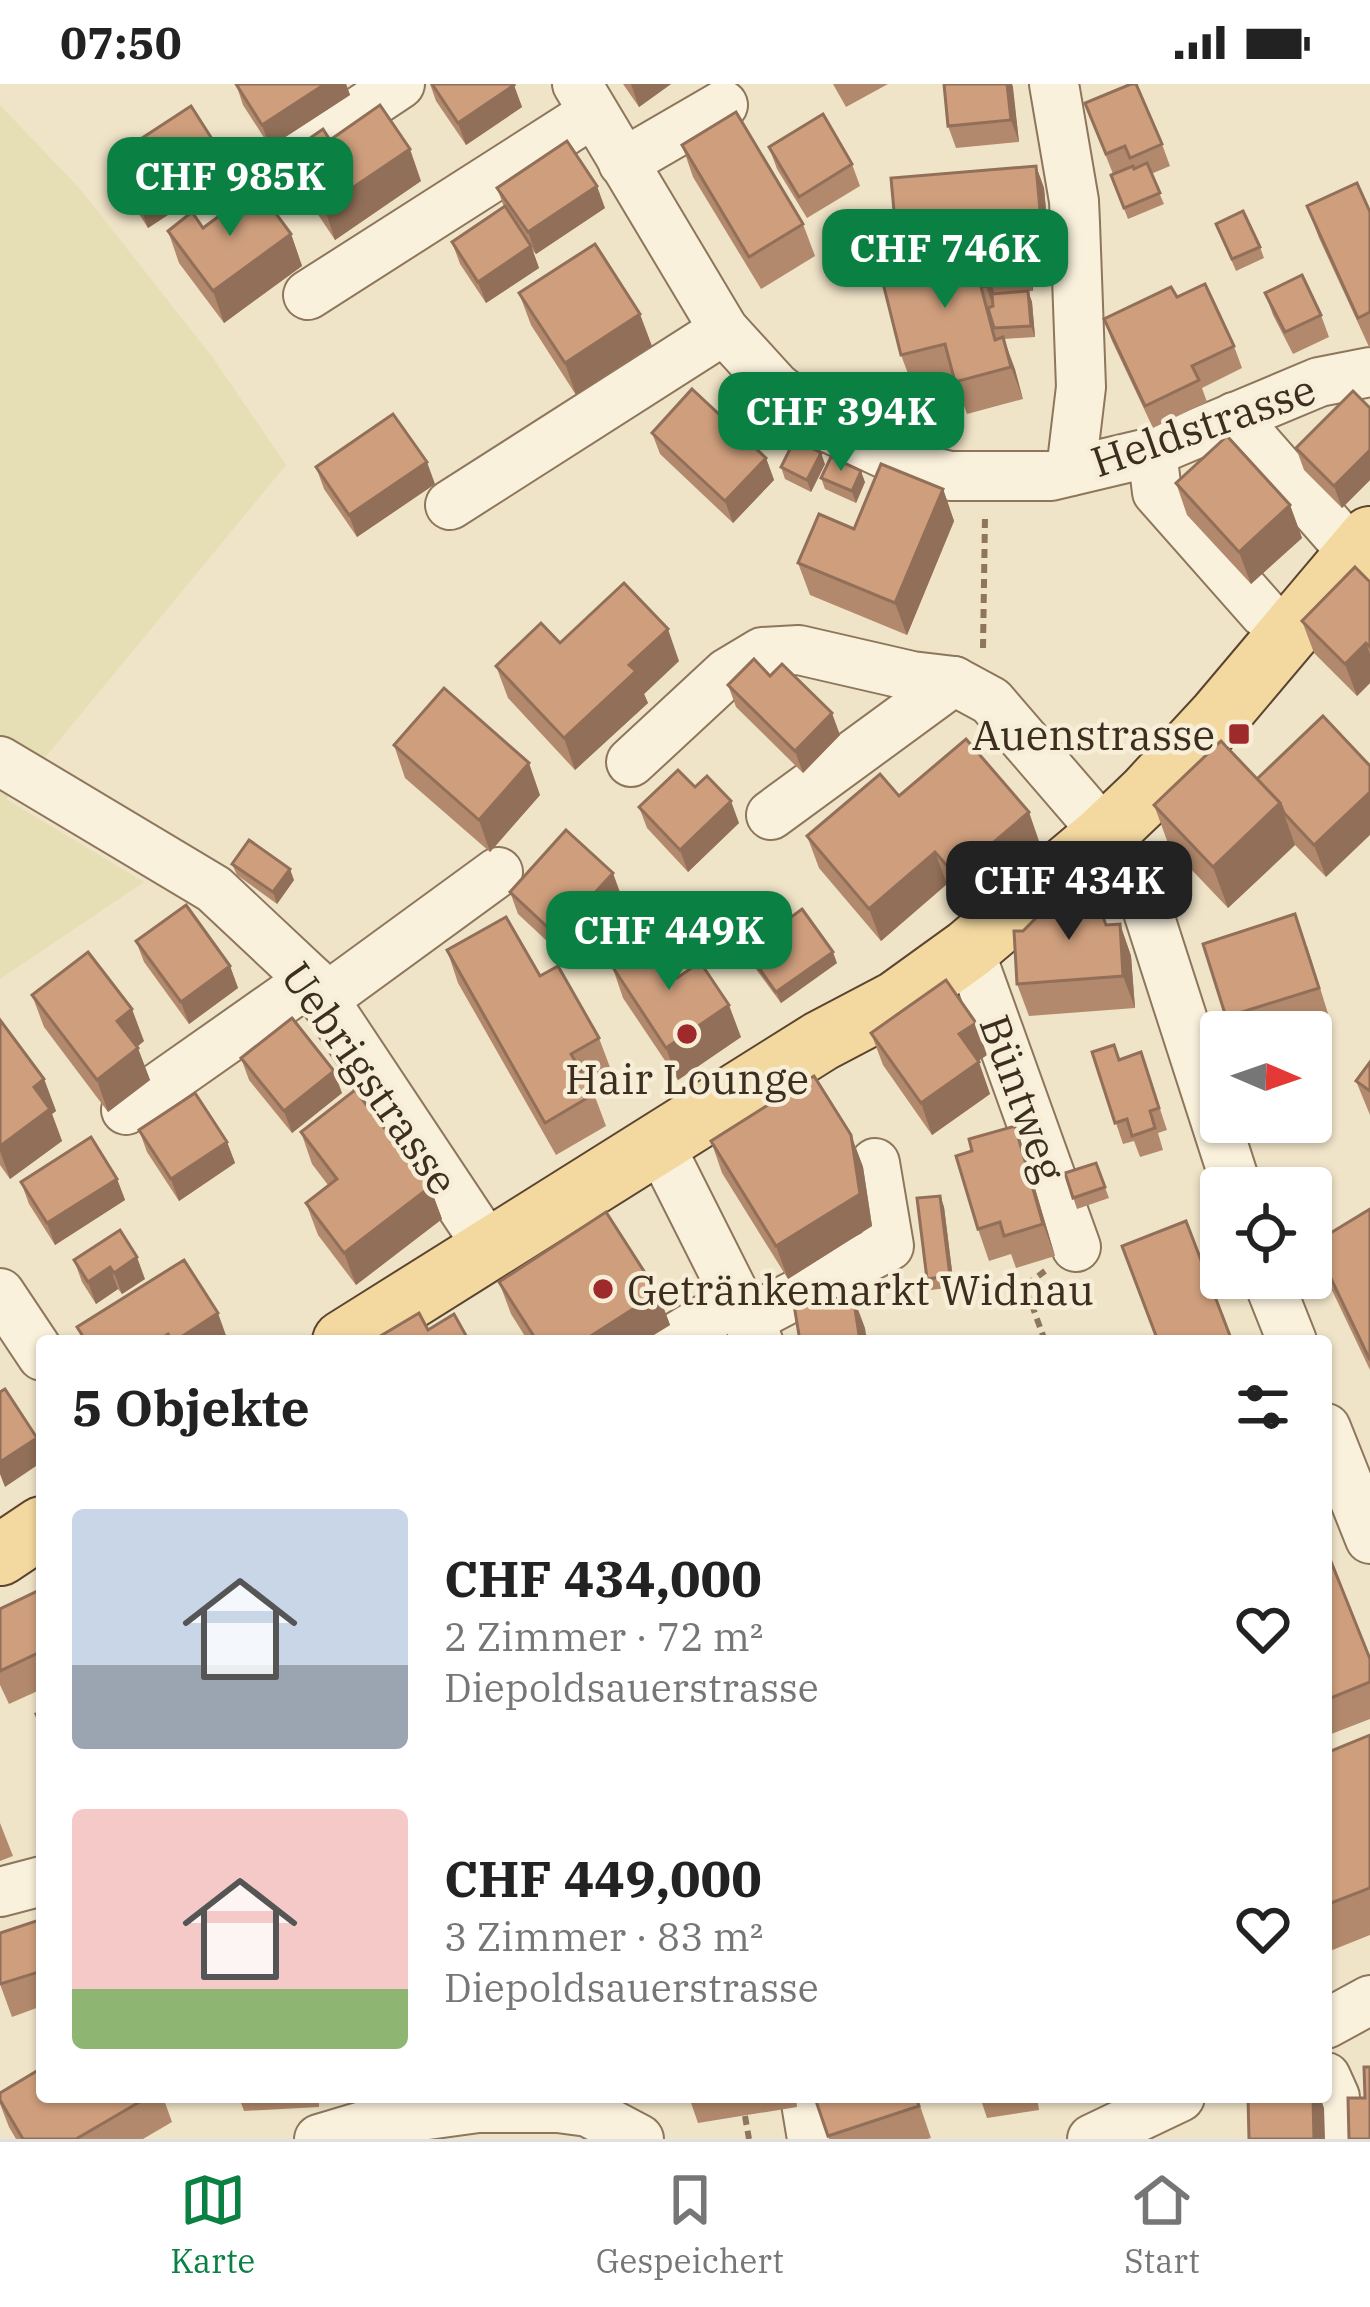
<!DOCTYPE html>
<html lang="de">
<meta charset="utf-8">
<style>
:root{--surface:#fff;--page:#f2f2f2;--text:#222;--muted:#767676;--line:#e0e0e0;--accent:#0b8043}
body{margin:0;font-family:"IBM Plex Serif",serif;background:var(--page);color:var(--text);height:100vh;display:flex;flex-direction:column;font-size:45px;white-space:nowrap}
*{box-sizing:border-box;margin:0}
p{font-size:39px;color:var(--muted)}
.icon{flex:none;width:66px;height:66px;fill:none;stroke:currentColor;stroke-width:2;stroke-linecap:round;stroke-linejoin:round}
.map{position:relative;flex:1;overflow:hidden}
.sheet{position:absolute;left:36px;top:1251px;width:1296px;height:768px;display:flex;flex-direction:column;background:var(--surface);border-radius:12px;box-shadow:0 3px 9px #0004}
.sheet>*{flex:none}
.needle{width:78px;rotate:92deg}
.fabs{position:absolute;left:1200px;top:927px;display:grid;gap:24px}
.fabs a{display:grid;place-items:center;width:132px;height:132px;border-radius:12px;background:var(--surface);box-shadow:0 3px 9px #0004;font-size:60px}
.price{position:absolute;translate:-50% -102px;padding:0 27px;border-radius:24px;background:var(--accent);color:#fff;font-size:39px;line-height:78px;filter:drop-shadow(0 3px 6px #0008)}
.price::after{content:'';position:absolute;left:50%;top:72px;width:36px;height:27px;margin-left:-18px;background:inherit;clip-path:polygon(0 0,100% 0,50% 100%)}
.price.current{background:#222;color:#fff}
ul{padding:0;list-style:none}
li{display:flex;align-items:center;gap:36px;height:300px;padding:0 36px}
li span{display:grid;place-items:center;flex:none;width:336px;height:240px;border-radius:12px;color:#555}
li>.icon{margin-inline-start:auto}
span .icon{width:144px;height:144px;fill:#fffc;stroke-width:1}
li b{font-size:51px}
h2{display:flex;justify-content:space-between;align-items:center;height:144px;padding:0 36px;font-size:51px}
.status{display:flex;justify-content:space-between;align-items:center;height:84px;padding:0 60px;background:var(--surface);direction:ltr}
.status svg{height:33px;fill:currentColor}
.dock{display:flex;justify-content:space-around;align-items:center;height:168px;border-top:3px solid var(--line);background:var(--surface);font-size:33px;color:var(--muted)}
.dock a{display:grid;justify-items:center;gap:6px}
.dock .current{color:var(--accent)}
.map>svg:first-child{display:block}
.farmland{fill:#e6deb5}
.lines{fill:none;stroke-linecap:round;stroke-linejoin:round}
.minor-casing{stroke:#8d765c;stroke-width:52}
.major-casing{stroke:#5b4430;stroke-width:64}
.path{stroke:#8d765c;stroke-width:6;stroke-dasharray:9 6;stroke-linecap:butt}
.minor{stroke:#faf1dc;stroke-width:48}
.major{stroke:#f3d9a0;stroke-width:60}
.wall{fill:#b2896c}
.shaded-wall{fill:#916f58}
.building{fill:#cf9f7d;stroke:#916f58;stroke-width:3}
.poi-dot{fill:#9e2a2b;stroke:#f7eed8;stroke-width:4.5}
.labels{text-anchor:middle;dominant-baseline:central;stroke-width:9;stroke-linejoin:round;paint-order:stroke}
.street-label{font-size:42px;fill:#3d2e20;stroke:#f7eed8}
.poi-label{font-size:42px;fill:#3d2e20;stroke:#f7eed8;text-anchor:end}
</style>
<div class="status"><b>07:50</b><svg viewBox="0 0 49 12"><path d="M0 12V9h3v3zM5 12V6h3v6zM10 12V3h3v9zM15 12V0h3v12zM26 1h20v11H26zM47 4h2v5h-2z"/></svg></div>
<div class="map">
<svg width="1370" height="2055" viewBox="0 0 1370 2055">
<rect width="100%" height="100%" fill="#f0e4c8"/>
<path class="farmland" d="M0,21l81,85 132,168 73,107 -257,312 -23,22 138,83 -144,97z"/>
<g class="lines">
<defs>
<g id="minor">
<path d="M577,0l147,246 52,57 51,40 86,40 37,9h101l101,-24 167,-70 51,-10"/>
<path d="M1054,0l20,117 1,22 6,164 -10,84"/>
<path d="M623,79l100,-58"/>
<path d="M247,102l153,-102"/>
<path d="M308,211l285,-182"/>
<path d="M1234,333l120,137"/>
<path d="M1152,368l5,40 107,121 23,20"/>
<path d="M450,421l274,-175"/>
<path d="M0,677l214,128 97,91 178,268"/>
<path d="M631,678l96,-89 35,-21 37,-2 113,26 42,5 37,20 94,109 56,80 96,298"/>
<path d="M771,731l183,-134"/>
<path d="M969,865l107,298"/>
<path d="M324,915l174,-127"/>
<path d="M126,1026l185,-130"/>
<path d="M658,1058l100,199"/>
<path d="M1267,1194l25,63"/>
<path d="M0,1209l42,63"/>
<path d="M748,1236l141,-74 -14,-83"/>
<path d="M670,1257l67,-41"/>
<path d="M1326,1344l44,111"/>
<path d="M0,1808l42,-11"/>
<path d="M1326,1940l44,-24"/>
<path d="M1326,1993l9,20 -1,42"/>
<path d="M805,2013l7,42"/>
<path d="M319,2055l57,-17 102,-14h80l30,4 51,27"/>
<path d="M1092,2055l88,-42"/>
</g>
<g id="major">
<path d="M343,1257l478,-300 76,-40 72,-52 134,-113 44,-42 72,-78 151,-179"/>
<path d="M0,1471l42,-28"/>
</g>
</defs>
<use href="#minor" class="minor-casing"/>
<use href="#major" class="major-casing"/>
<g class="path">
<path d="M983,564l2,-131"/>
<path d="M1311,1159l22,-11"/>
<path d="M1045,1257l-20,-55 20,-15"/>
<path d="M745,2032l4,23"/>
</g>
<use href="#minor" class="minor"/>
<use href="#major" class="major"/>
</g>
<g class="wall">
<path d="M236,0h110l4,11 -80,52 -27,-42z"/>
<path d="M430,0h83l9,23 -56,38 -30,-44z"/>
<path d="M623,0h48l-32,23z"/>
<path d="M833,0h55l-42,23z"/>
<path d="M944,0h68l7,58 -63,6 -8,-22z"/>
<path d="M1085,19l77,41 8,22 -19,8 13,30 -36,15 -17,-44 2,-1z"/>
<path d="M330,56l91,41 -86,59 -36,-54 -12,-32z"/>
<path d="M682,61l121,79 12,32 -54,33 -68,-112z"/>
<path d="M769,63l83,17 8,22 -53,32 -30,-49z"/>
<path d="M221,69l8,22 -81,53 -30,-47 -8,-22z"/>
<path d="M1036,82l8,22 5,55 -22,2 3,8 3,38h-5l4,11 3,35 -31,2 19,60 -56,15 -14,-38 -40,11 -12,-32 31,-94 43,-12 -71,6 -8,-22z"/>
<path d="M497,104l108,20 -69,46 -3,-3 6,17 -53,35 -26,-39 -8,-22 52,-35z"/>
<path d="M1307,122l63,6v137l-51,-111z"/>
<path d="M1216,140l44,23 4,11 -28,13z"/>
<path d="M168,147l123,3 11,32 -78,57 -45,-60z"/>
<path d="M519,209l133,53 -76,49 -45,-70z"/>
<path d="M1265,209l56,22 8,22 -36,17 -20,-39z"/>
<path d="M1177,213l57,49 8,22 -40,20 5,14 -54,26 -41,-87 -8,-22z"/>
<path d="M1370,324v72l-28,28 -38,-38 -8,-22z"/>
<path d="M652,349l114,25 8,22 -41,43 -73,-69z"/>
<path d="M825,380l-14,28 -26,-13 -4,-12z"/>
<path d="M316,383l119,17 -78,53 -33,-48z"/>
<path d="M821,394l44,4 -9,21 -31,-14z"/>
<path d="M1176,399l114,22 12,33 -51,46 -64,-69z"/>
<path d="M943,405l11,32 -47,114 -97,-40 -12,-32 56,-34z"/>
<path d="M1370,498v101l-13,13 -43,-43 -12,-32z"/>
<path d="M560,559l119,18 -35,33 4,9 -73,67 -67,-72 -12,-32z"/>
<path d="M770,592l70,59 -37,38 -67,-66 -8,-22z"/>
<path d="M1323,632l3,161 -31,-32 -67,63 -59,-62 -15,-41 103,-26z"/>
<path d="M394,661l146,50 -50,57 -85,-74z"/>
<path d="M695,703l44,36 -51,49 -41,-44 -8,-21z"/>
<path d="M899,712l141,48 -73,63 -20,-23 -66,57 -62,-73 -12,-32z"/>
<path d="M232,780l62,16 -17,24 -40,-29z"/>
<path d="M510,808l111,3 -57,62 -46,-43z"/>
<path d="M1120,840l11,32 4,52 -106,8 -12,-32 89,-59z"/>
<path d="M136,857l94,25 8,22 -49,36 -45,-62z"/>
<path d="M1203,860l104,2 23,74 -38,12h-60z"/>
<path d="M447,866l93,26 59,62 12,32 -23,14 6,10 12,32 -50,29 -98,-172z"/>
<path d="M746,866l91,13 -56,40 -31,-42z"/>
<path d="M612,882l65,12 64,59 -63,43 -55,-82z"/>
<path d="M32,911l112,46 -7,6 13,33 -42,32 -64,-85z"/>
<path d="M0,936l44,59 12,32 -4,3 10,27 -52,38 -10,-14z"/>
<path d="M871,949l116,22 -9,6 12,33 -58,41 -49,-70z"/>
<path d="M1092,968l27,8 22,-8 26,78 -9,3 5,17 -23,7 -6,-16 -11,3z"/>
<path d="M241,974l101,35 -50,40 -43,-53z"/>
<path d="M1370,978v53l-14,-34z"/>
<path d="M1015,1042l11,32 29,98 -39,12 -5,-14 -22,7 -11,-32 -6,-78z"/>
<path d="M139,1046l88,12 8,21 -56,38 -32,-49z"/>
<path d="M301,1048l129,55 12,32 -86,66 -38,-50 -12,-32 22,-18 -16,-21z"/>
<path d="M851,1051l12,32 9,59 -84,53 -66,-106 -11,-32z"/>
<path d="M1096,1079l13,35 -32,11 -12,-36z"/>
<path d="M117,1095l8,21 -70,45 -26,-41 -8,-22z"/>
<path d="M940,1112l4,11 10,80 -23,3 -4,-11z"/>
<path d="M1370,1125v161l-41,-86 -15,-41z"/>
<path d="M74,1176l71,19 -23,15 -4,-5 -22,15 -14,-22z"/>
<path d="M499,1198l159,11 12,32 -26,16h-116l-17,-27z"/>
<path d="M1326,1465l44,110v60l-44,17z"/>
<path d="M42,1505v100l-33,15 -9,-19v-76z"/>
<path d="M1370,1651v200l-40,16 -4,-10v-188z"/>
<path d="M0,1739l13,33 -13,5z"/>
<path d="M42,1835v87l-30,11 -12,-33z"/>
<path d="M0,2009l42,4h121l9,25 -29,17h-127l-7,-12 -9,-23z"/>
<path d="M239,2013h80v10l-75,4z"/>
<path d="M689,2013h107l1,10 -99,16z"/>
<path d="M917,2013l14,41 -4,1h-98l-13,-38z"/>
<path d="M980,2013h57l2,13 -52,8z"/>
</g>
<g class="shaded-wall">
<path d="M325,0h21l4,11 -80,52 -8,-22z"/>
<path d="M631,0h40l-32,23z"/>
<path d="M1007,0h5l1,3 6,55 -8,-22z"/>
<path d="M514,1l8,22 -56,38 -8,-22z"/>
<path d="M410,65l11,32 -86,59 -11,-33z"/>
<path d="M221,69l8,22 -81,53 -8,-22z"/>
<path d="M1036,82l8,22 5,55 -8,-22z"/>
<path d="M597,102l8,22 -69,46 -8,-22z"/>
<path d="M1022,147l8,22 3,38 -8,-22z"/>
<path d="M291,150l11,32 -78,57 -11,-32z"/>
<path d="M531,162l8,22 -53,35 -8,-21z"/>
<path d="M982,163l5,25 8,22 2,24 -11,-32z"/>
<path d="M1028,207l4,11 3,35 -4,-11z"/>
<path d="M640,230l12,32 -76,49 -11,-32z"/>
<path d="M1003,253l12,32 8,30 -12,-32z"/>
<path d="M1370,366v30l-28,28 -8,-22z"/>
<path d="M821,369l4,11 -14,28 -4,-12z"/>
<path d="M766,374l8,22 -41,43 -8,-22z"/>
<path d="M427,378l8,22 -78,53 -8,-22z"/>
<path d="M861,387l4,11 -9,21 -4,-12z"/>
<path d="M943,405l11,32 -47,114 -12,-32z"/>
<path d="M1290,421l12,33 -51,46 -12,-32z"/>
<path d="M668,545l11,32 -35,33 4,9 -73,67 -11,-32 65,-73z"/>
<path d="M1366,559l4,11v29l-13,13 -12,-32z"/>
<path d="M832,629l8,22 -37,38 -8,-22z"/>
<path d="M529,679l11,32 -50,57 -11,-32z"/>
<path d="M1370,708v43l-44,42 -12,-32z"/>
<path d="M731,717l8,22 -51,49 -8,-22z"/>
<path d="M1280,719l15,42 -67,63 -15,-41z"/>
<path d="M1029,728l11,32 -73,63 -12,-32z"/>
<path d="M935,768l12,32 -66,57 -12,-32z"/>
<path d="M290,785l4,11 -17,24 -4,-12z"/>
<path d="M613,789l8,22 -57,62 -8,-22z"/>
<path d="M1120,840l11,32 4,52 -12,-32z"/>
<path d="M833,868l4,11 -56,40 -5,-11z"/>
<path d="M230,882l8,22 -49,36 -8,-22z"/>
<path d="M729,921l12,32 -63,43 -12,-32z"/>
<path d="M132,925l12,32 -15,12 -12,-32z"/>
<path d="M976,939l11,32 -16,11 -12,-32z"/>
<path d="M138,964l12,32 -42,32 -11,-32z"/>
<path d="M979,978l11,32 -58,41 -11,-32z"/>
<path d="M334,987l8,22 -50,40 -8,-22z"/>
<path d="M44,995l12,32 -4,3 10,27 -52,38 -10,-28v-5l34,-59z"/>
<path d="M1015,1042l11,32 29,98 -12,-32z"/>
<path d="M851,1051l12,32 9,59 -84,53 -12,-33z"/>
<path d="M227,1058l8,21 -56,38 -8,-22z"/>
<path d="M117,1095l8,21 -70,45 -8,-22z"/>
<path d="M430,1103l12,32 -86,66 -12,-32z"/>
<path d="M940,1112l4,11 10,80 -4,-11z"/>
<path d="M137,1173l8,22 -23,15 -8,-21z"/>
<path d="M110,1183l8,22 -22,15 -8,-22z"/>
<path d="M658,1209l12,32 -26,16h-61z"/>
<path d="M853,1212l12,32 2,13h-7z"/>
<path d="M218,1229l10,28h-53z"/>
<path d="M37,1354l5,13v11l-37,25 -5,-13v-12z"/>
<path d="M1313,2013h7l4,11 1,31h-11z"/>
</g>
<g class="building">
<path d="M236,0h89l-63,41z"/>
<path d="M432,0h81l1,1 -56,38z"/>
<path d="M944,0h63l4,36 -63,6z"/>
<path d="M1131,0h5l26,60 -32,14 -5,-12 -19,8 -21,-51z"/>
<path d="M380,21l30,44 -86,58 -37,-53 36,-25 7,11z"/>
<path d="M191,22l30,47 -81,53 -30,-47z"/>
<path d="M736,28l67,112 -54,33 -67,-112z"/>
<path d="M823,30l29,50 -53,33 -30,-50z"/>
<path d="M567,57l30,45 -69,46 -31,-44z"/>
<path d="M1147,79l13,30 -36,15 -13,-33 22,-9 1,3z"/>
<path d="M1036,82l5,55 -145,12 -5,-55z"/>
<path d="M1357,99l13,29v100l-12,6 -51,-112z"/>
<path d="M257,104l34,46 -78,57 -45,-60 24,-19 11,16z"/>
<path d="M505,122l26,40 -53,36 -26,-40z"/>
<path d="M1243,127l17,36 -28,12 -16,-35z"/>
<path d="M1022,147l3,38 -38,3 -6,-39z"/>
<path d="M595,160l45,70 -75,49 -46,-70z"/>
<path d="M982,163l4,39 -5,1 14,53 8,-3 8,30 -56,15 -10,-38 -44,11 -22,-88 51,-13 1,7z"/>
<path d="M1302,191l19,40 -36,17 -20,-39z"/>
<path d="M1205,200l29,62 -42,20 7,14 -54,26 -41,-87 67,-32 6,10z"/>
<path d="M1028,207l3,35 -37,2 -6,-20 5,-2 -1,-12z"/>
<path d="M692,305l74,69 -41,43 -73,-68z"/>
<path d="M1353,307l17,17v42l-36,36 -38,-38z"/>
<path d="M393,330l34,48 -78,53 -33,-48z"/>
<path d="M1227,352l63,69 -51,47 -63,-69z"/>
<path d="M795,355l26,14 -14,27 -26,-13z"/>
<path d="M831,373l30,14 -9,20 -31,-13z"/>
<path d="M881,380l62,25 -48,114 -97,-40 21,-49 35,15z"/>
<path d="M1355,483l15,15v65l-4,-4 -21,21 -43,-43z"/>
<path d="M624,499l44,46 -39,36 7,6 -72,67 -68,-72 45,-43 19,20z"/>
<path d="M754,575l16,17 12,-12 50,49 -37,38 -67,-66z"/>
<path d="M444,604l85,75 -50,57 -85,-75z"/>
<path d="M1323,632l47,50v26l-56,53 -30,-32 -4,-10 -23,-24z"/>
<path d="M966,655l63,73 -74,63 -20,-23 -66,57 -62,-73 73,-62 19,22z"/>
<path d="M1221,657l59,62 -67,64 -59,-62z"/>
<path d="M678,686l17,17 12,-11 24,25 -51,49 -41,-43z"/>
<path d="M566,746l47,43 -57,62 -46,-43z"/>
<path d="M249,756l41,29 -17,23 -41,-28z"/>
<path d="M1093,806l13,35 14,-1 3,52 -106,8 -3,-53h9l39,-39z"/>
<path d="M186,821l44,61 -49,36 -45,-61z"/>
<path d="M802,825l31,43 -57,40 -30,-42z"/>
<path d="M1295,830l24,74 -93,29 -23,-73z"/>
<path d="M506,833l34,59 18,-10 41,72 -28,16 23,40 -49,29 -98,-173z"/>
<path d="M651,856l26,38 23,-16 29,43 -63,43 -54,-82z"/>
<path d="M88,868l44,57 -15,12 21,27 -41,32 -65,-85z"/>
<path d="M946,896l30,43 -17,11 20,28 -58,41 -50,-70z"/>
<path d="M292,934l42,53 -50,40 -43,-53z"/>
<path d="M0,936l44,59 -10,8 16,22 -50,37z"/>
<path d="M1114,961l5,15 22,-8 18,56 -9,3 5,17 -23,8 -5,-17 -12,4 -23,-71z"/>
<path d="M1370,978v29l-14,-10z"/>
<path d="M814,992l37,59 9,59 -84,52 -65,-105z"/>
<path d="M355,1006l75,97 -86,66 -38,-50 31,-24 -36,-47z"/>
<path d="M195,1009l32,49 -56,37 -32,-49z"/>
<path d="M1015,1042l28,98 -39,12 -4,-14 -22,7 -22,-73 16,-5 -3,-12z"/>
<path d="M91,1053l26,42 -70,44 -26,-41z"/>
<path d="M1096,1079l9,24 -32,11 -8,-25z"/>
<path d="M940,1112l10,80 -23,3 -10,-81z"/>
<path d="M1370,1125v151l-56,-117z"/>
<path d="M606,1128l52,81 -75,48h-46l-38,-59z"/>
<path d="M1186,1137l46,120h-74l-36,-95z"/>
<path d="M120,1146l17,27 -23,16 -4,-6 -22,15 -14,-22z"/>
<path d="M184,1176l34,53 -43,28h-3l-4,-7 -11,7h-71l-9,-14z"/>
<path d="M853,1212l7,45h-60l-6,-36z"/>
<path d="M419,1229l9,17 26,-16 15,27h-97z"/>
<path d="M5,1305l32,49 -37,24v-70z"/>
<path d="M1326,1465l44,110v23l-44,18z"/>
<path d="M42,1505v62l-42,20v-62z"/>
<path d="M42,1628v16l-6,-14z"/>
<path d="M1370,1651v153l-44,17v-152z"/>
<path d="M42,1835v52l-42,13v-51z"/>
<path d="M1364,1983h6v72h-21l-1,-41h17z"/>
<path d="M42,1984v29h106l-72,42h-53l-23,-39v-7z"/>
<path d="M828,2013h88l3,9 -91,30 -12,-35z"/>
<path d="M1248,2013h65l1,42h-65z"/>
</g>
<g class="poi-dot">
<rect x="1227" y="638" width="24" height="24" rx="6"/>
<circle cx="687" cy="950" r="12"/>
<circle cx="603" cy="1205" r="12"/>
</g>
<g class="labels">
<g class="street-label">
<text transform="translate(1203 341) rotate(-19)">Heldstrasse</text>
<text transform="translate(370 994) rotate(55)">Uebrigstrasse</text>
<text transform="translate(1023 1014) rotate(70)">Büntweg</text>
</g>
<g class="poi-label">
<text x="1215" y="650">Auenstrasse</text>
<text x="687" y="994" text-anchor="middle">Hair Lounge</text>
<text x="627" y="1205" text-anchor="start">Getränkemarkt Widnau</text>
</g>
</g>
</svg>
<div class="fabs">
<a><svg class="needle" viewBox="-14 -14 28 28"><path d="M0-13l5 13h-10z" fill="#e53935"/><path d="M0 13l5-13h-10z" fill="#767676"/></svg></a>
<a><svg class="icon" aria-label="locate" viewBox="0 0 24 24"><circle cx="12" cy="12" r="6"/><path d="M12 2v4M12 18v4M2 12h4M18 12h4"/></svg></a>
</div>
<b class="price" style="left:230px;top:155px">CHF 985K</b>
<b class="price" style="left:945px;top:227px">CHF 746K</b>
<b class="price" style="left:841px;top:390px">CHF 394K</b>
<b class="price current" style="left:1069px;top:859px">CHF 434K</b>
<b class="price" style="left:669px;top:909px">CHF 449K</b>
<section class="sheet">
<h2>5 Objekte<svg class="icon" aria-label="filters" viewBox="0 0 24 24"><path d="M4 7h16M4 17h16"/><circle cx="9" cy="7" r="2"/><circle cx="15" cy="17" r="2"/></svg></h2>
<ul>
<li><span style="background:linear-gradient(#c9d6e8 65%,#9aa5b1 0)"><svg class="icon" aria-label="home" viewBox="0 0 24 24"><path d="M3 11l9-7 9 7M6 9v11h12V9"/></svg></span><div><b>CHF 434,000</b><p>2 Zimmer · 72 m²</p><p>Diepoldsauerstrasse</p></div><svg class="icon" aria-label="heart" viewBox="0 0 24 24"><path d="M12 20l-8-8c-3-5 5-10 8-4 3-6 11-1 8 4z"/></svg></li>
<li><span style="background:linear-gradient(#f6c9c9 75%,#8fb573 0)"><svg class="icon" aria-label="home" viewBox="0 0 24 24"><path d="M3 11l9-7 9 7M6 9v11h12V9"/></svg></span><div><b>CHF 449,000</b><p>3 Zimmer · 83 m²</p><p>Diepoldsauerstrasse</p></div><svg class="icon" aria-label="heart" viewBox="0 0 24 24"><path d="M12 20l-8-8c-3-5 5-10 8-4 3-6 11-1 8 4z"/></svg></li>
</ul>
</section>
</div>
<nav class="dock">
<a class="current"><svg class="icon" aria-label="map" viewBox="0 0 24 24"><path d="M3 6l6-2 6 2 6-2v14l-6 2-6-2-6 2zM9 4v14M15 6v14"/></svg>Karte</a>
<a><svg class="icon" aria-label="saved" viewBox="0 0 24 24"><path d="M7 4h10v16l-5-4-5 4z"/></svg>Gespeichert</a>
<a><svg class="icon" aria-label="home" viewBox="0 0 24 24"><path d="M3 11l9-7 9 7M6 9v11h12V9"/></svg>Start</a>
</nav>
